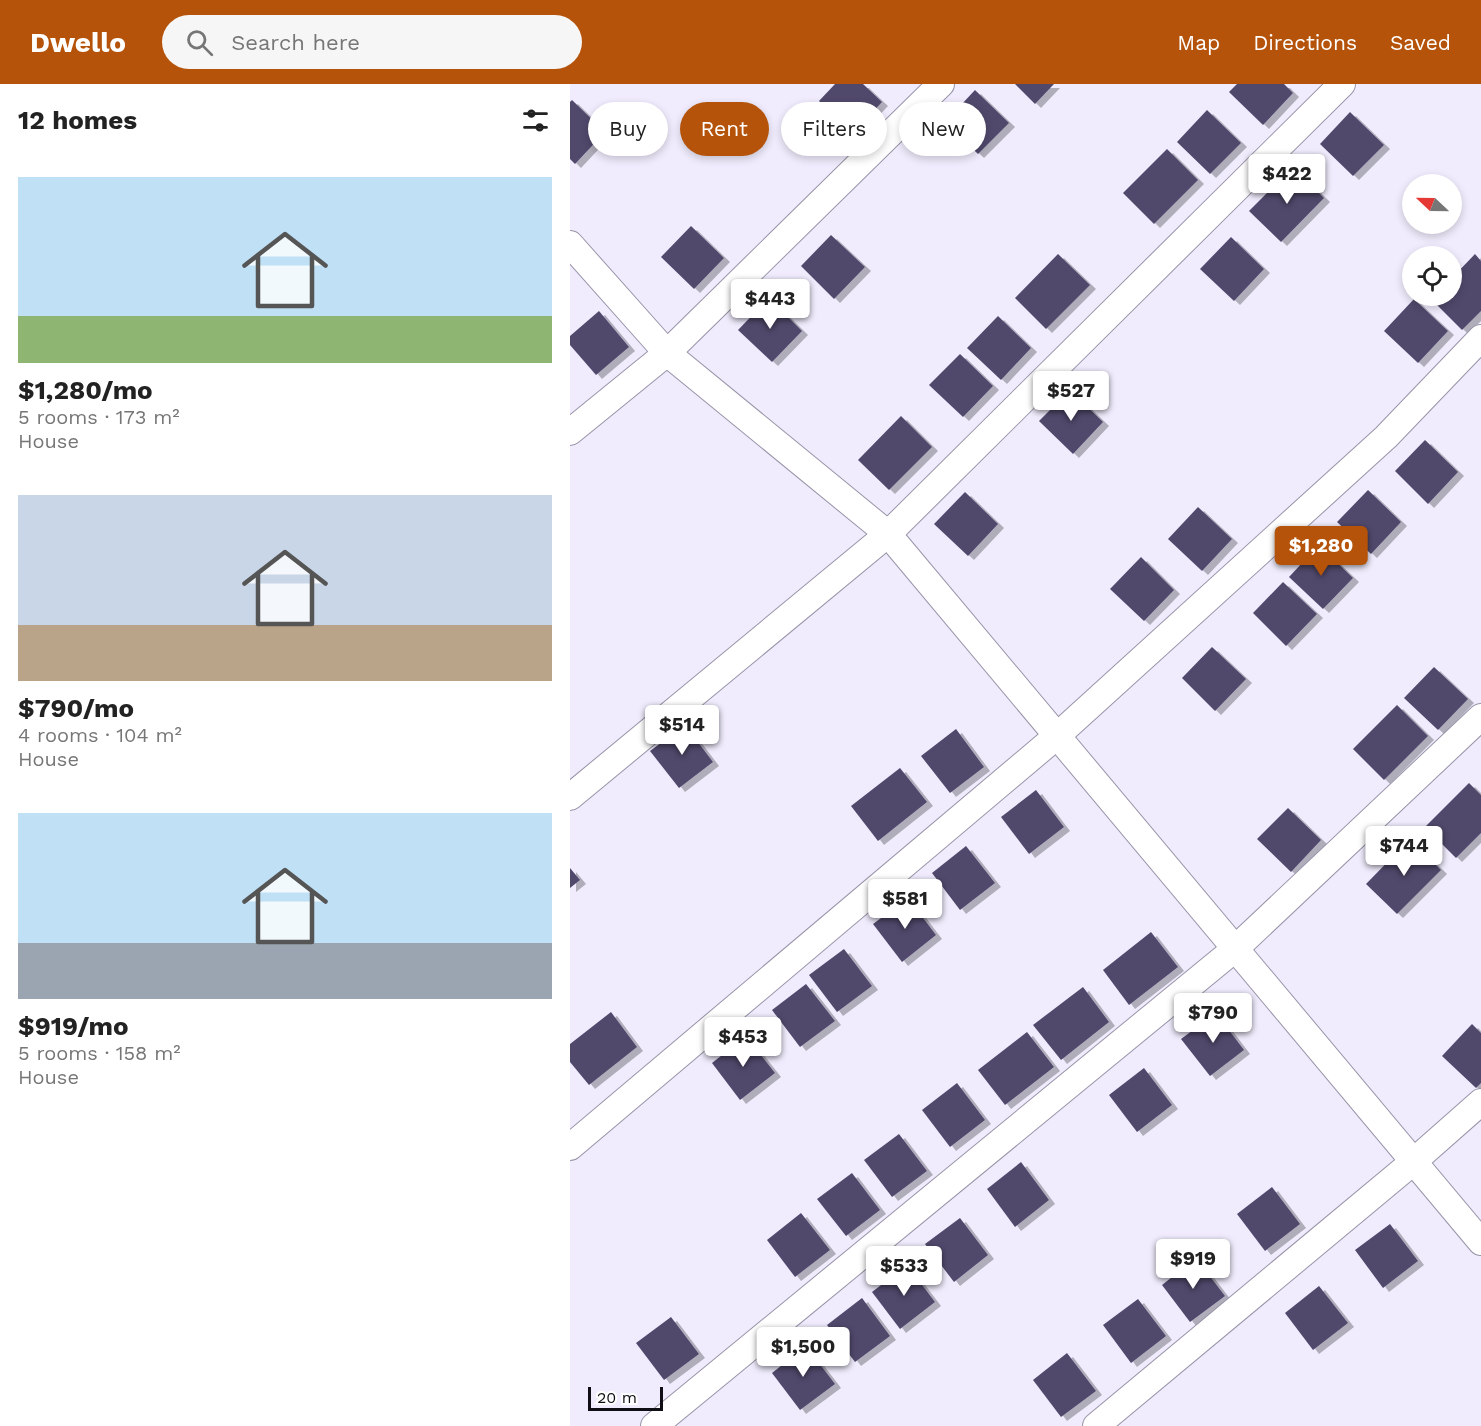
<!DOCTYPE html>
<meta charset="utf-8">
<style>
:root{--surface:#fff;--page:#f6f6f6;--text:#222;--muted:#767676;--accent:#b45309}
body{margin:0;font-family:"Work Sans",sans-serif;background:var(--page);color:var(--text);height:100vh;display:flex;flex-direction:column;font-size:22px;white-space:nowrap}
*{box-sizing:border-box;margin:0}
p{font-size:20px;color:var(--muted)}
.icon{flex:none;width:33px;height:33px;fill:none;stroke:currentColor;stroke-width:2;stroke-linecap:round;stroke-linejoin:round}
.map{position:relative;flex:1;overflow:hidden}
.drawer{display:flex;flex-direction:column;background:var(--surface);width:570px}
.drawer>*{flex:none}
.top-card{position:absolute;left:18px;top:18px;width:570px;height:54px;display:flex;gap:12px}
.needle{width:39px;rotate:292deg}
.fabs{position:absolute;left:832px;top:90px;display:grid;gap:12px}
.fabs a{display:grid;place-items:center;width:60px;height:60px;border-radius:50%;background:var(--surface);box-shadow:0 3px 9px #0003;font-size:30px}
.scale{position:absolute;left:18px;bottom:15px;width:75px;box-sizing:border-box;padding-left:6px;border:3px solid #100e15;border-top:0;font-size:16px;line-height:21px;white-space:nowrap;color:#100e15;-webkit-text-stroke:4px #fff;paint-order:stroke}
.price{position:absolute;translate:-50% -51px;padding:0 14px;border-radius:6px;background:#fff;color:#222;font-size:20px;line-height:39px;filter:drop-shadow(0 2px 3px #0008)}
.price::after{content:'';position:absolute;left:50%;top:36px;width:18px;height:14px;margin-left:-9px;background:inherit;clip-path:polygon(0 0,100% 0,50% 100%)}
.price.on{background:var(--accent);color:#fff}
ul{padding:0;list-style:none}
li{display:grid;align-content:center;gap:12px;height:318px;padding:0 18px}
li span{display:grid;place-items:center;height:186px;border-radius:0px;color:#555}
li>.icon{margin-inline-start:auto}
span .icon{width:108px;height:108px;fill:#fffc;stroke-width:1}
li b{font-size:26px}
h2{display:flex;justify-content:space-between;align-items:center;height:72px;padding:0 18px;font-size:26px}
.tag{padding:0 21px;border-radius:27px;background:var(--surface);box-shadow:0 3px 9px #0003;font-size:21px;line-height:54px}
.tag.on{background:var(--accent);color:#fff}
header{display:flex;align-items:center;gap:36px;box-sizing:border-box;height:84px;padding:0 30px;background:var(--accent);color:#fff}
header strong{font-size:28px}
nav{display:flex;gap:33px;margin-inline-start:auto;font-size:21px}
.search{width:420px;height:54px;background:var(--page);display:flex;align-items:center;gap:15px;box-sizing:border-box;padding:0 21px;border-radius:33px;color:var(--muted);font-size:22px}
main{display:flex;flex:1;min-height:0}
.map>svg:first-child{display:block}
.building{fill:#51486c;filter:url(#shadow)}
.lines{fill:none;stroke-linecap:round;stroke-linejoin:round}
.street-casing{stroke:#9894a8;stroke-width:28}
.street{stroke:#fff;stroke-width:26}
</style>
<header>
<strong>Dwello</strong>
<div class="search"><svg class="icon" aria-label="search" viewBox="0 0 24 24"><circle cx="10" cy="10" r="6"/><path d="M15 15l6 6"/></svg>Search here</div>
<nav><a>Map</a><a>Directions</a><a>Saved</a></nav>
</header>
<main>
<section class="drawer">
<h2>12 homes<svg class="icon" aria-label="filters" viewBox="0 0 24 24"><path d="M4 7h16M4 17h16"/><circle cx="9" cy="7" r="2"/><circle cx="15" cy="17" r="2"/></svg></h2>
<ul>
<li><span style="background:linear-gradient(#bfe0f5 75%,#8fb573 0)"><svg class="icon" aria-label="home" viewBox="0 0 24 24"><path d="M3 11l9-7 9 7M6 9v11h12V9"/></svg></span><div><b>$1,280/mo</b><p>5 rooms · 173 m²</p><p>House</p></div></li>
<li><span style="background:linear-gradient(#c9d6e8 70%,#b9a48a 0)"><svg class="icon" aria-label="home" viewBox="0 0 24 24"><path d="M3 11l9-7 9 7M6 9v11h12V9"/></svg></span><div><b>$790/mo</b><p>4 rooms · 104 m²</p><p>House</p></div></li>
<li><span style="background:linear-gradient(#bfe0f5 70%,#9aa5b1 0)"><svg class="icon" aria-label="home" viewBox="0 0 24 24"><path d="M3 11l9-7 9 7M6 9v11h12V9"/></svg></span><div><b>$919/mo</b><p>5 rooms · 158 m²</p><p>House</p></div></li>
</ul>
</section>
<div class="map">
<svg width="911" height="1342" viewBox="0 0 911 1342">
<defs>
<filter id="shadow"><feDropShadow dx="6" dy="4" stdDeviation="0" flood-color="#0004"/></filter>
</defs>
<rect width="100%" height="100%" fill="#f0ecfd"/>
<g class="building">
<path d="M265,0h28l19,18 -30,32 -33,-33z"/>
<path d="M445,0h39l-19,20z"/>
<path d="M667,0h47l9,9 -30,32 -34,-33z"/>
<path d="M405,6l34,33 -31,31 -33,-32z"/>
<path d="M2,16l33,32 -30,32 -5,-5v-57z"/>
<path d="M637,26l34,33 -31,31 -33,-32z"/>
<path d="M780,28l34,33 -31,31 -33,-32z"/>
<path d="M597,65l31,31 -44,44 -31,-31z"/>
<path d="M723,83l31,31 -43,44 -32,-31z"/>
<path d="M121,142l33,32 -30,31 -33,-32z"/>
<path d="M261,151l34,32 -31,32 -33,-33z"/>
<path d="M661,153l33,32 -30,32 -34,-32z"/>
<path d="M488,170l32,31 -44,44 -31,-31z"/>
<path d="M905,170l6,7v50l-19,19 -31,-31 3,-3h18v-18z"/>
<path d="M199,214l33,33 -30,31 -34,-32z"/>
<path d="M844,215l34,32 -30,32 -34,-32z"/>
<path d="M29,227l30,36 -33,28 -26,-30v-9z"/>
<path d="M428,232l33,32 -30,32 -34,-32z"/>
<path d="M390,270l33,32 -30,31 -34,-32z"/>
<path d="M500,306l33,32 -30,32 -34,-33z"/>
<path d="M331,332l31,31 -43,43 -31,-30z"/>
<path d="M855,356l33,32 -30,32 -33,-33z"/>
<path d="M798,406l33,32 -30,32 -34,-32z"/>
<path d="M395,408l33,32 -30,32 -34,-32z"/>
<path d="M628,423l34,32 -30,32 -34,-32z"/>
<path d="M749,461l34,33 -30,31 -34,-32z"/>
<path d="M571,473l33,33 -30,31 -34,-32z"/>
<path d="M713,498l34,32 -31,32 -33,-33z"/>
<path d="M642,563l34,32 -31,32 -33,-33z"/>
<path d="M864,583l34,32 -30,31 -34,-32z"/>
<path d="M827,621l31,31 -44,44 -31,-31z"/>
<path d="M115,641l28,37 -34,26 -29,-37z"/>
<path d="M386,645l28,38 -34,26 -29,-37z"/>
<path d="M330,684l27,34 -49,39 -27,-35z"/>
<path d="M899,699l12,12v38l-25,25 -31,-31z"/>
<path d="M466,706l28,37 -35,27 -28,-37z"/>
<path d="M718,724l33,32 -30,32 -34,-33z"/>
<path d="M840,755l31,31 -44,44 -31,-30z"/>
<path d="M396,762l29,37 -35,27 -28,-37z"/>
<path d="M0,784l10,12 -10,8z"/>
<path d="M338,814l28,37 -34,27 -29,-38z"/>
<path d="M581,848l27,35 -49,38 -26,-35z"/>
<path d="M274,865l28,37 -35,26 -28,-37z"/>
<path d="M236,900l29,37 -35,26 -28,-37z"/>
<path d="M513,903l26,35 -48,38 -28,-35z"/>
<path d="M41,928l26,35 -48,38 -19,-23v-18z"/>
<path d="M646,929l28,37 -34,26 -29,-37z"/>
<path d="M902,940l9,9v50l-5,5 -34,-32z"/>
<path d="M457,948l27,35 -49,38 -27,-35z"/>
<path d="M176,952l29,37 -35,27 -28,-37z"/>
<path d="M574,984l28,37 -35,27 -28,-37z"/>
<path d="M387,999l28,37 -35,27 -28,-37z"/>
<path d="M329,1050l28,37 -35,26 -28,-37z"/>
<path d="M451,1078l28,38 -34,27 -28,-38z"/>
<path d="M282,1089l28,37 -34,26 -29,-37z"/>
<path d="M702,1103l28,37 -35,27 -28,-37z"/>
<path d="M231,1129l29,37 -35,27 -28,-37z"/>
<path d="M390,1134l28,37 -34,27 -29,-38z"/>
<path d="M820,1140l28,37 -35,27 -28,-38z"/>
<path d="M626,1174l29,38 -35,26 -28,-37z"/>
<path d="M337,1181l28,37 -35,27 -28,-37z"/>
<path d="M749,1202l29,37 -35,27 -28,-37z"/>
<path d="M292,1214l28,38 -35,26 -28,-37z"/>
<path d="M568,1215l28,37 -35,27 -28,-38z"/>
<path d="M101,1233l28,37 -35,26 -28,-37z"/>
<path d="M236,1262l29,38 -35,26 -28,-37z"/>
<path d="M497,1269l29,38 -35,26 -28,-37z"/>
</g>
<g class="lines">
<defs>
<g id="street">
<path d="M0,160l97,109 221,181 593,708"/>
<path d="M0,348l97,-79 274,-269"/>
<path d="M0,713l318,-263 454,-450"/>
<path d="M0,1063l488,-412 328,-298 95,-99"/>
<path d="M84,1342l582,-478 245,-231"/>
<path d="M526,1342l317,-264 68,-60"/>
</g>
</defs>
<use href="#street" class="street-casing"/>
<use href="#street" class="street"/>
</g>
</svg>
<div class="fabs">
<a><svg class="needle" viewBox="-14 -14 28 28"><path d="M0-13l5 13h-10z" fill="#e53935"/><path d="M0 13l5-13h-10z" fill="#767676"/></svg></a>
<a><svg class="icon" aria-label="locate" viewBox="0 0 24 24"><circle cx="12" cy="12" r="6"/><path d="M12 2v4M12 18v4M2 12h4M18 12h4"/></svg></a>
</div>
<div class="scale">20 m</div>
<b class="price" style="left:717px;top:121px">$422</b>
<b class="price" style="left:200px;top:246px">$443</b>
<b class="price" style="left:501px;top:338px">$527</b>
<b class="price on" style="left:751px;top:493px">$1,280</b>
<b class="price" style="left:112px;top:672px">$514</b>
<b class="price" style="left:834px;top:793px">$744</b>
<b class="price" style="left:335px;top:846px">$581</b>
<b class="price" style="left:643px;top:960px">$790</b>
<b class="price" style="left:173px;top:984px">$453</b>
<b class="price" style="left:623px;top:1206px">$919</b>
<b class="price" style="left:334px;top:1213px">$533</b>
<b class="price" style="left:233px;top:1294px">$1,500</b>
<div class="top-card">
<a class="tag">Buy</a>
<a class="tag on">Rent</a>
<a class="tag">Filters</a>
<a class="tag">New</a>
</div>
</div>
</main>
